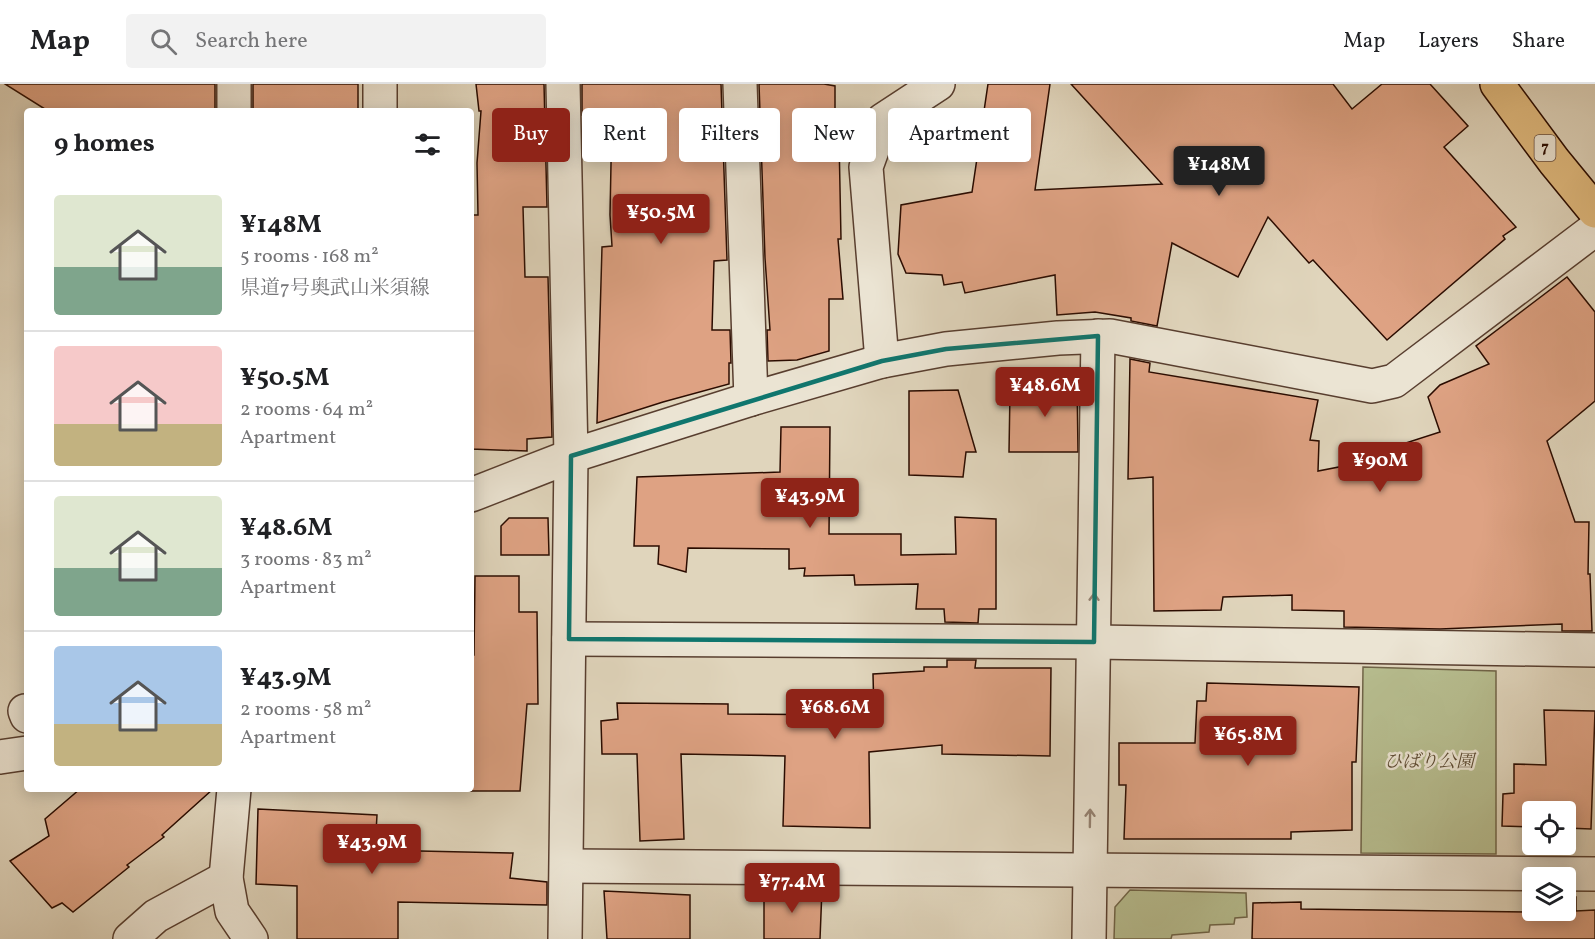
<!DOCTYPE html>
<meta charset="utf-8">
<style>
:root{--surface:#fff;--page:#f2f2f2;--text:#202124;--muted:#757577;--line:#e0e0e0;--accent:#8f2418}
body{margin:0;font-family:Vollkorn,"Noto Serif JP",serif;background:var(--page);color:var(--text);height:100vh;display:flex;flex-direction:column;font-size:22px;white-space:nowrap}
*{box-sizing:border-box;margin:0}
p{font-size:20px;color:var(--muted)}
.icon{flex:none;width:33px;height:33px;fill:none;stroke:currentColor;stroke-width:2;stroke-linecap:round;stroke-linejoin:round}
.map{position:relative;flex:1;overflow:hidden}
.drawer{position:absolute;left:24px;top:24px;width:450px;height:684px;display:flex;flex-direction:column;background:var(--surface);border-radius:6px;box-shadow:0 3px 15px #0003}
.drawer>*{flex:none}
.hud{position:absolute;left:492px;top:24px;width:570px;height:54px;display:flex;gap:12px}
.tools{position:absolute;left:1522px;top:717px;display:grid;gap:12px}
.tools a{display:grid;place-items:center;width:54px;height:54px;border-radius:6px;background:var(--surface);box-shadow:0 3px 15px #0003;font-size:30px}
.price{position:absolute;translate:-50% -51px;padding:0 14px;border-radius:6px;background:var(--accent);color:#fff;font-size:20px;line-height:39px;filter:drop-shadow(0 2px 3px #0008)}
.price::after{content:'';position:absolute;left:50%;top:36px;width:18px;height:14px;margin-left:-9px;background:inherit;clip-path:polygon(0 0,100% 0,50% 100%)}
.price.on{background:#222;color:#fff}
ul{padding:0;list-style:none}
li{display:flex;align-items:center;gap:18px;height:150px;padding:0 30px}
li+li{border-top:2px solid var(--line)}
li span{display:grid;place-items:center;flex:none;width:168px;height:120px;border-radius:6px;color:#555}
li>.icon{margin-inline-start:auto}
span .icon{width:72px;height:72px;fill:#fffc;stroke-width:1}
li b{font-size:26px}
h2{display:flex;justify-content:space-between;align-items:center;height:72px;padding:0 30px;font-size:26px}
.tag{padding:0 21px;border-radius:6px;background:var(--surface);box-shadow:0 3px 15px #0003;font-size:21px;line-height:54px}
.tag.on{background:var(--accent);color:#fff}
header{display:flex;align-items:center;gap:36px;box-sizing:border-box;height:84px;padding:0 30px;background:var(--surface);border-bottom:2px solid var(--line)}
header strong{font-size:28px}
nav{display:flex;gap:33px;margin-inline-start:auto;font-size:21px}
.search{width:420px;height:54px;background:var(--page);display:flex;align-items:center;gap:15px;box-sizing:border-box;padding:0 21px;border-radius:6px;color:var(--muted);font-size:22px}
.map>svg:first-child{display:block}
.green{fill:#b6bc8e;stroke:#706447;stroke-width:1.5}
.building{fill:#dea283;stroke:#2b0c00;stroke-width:1.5}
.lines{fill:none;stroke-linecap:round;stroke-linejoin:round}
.minor-casing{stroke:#583e2f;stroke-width:36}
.major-casing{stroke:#2b0c00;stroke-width:36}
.minor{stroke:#ebe4d3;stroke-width:33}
.major{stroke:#e0ba7e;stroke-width:33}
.oneway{stroke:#958374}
.marked{fill:none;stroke:#0f766e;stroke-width:4.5;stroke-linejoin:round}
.labels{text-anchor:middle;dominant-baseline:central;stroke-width:5;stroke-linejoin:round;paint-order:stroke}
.shield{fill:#ebe4d3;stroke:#654d3f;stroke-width:1.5}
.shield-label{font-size:16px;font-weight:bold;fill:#2b0c00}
.park-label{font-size:18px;font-style:italic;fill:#5c4a32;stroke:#ebe4d3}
</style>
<header>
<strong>Map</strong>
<div class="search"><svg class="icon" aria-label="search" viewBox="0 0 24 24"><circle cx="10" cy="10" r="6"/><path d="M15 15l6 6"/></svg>Search here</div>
<nav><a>Map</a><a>Layers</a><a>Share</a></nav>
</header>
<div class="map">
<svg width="1595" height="855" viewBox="0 0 1595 855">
<rect width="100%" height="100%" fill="#e0d5bc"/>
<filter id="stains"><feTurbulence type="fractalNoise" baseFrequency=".00333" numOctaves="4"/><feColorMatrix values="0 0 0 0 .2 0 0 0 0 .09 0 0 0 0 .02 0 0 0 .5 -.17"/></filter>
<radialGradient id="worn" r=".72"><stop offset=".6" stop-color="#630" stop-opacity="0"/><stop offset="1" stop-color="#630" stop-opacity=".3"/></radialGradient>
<g class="green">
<path d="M1363,583l133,4v183l-135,-1z"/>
<path d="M1130,806l116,3 1,24 -12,1 -1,6 -24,1 -1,7 -37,3 -1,4h-57l1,-32z"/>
</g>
<g class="building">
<path d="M5,0h210v27h-167z"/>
<rect x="253" y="0" width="105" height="27"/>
<path d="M476,0h68l3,123h-24l2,70h23l4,160 -25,2v12l-56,-2v-234h7l-1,-52 4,-52h-2z"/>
<path d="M582,0h139l6,176 -13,1 -2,69h18l1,33h-2v21l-66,18 -66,21 5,-176 10,-1 -2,-31 2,-101 -30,1z"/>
<path d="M759,0h65l11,2v52h4l2,101h-3l5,60h-14v52l-32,9 -29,1 -1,-31h3l-5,-72z"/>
<path d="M988,0h62l-15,106 127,-6 -91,-100h262l19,25 30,-25h48l38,42 -24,21 72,80 -13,9 2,3 -118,101 -74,-80 -4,3 -41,-46 -30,60 -66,-34 -15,83 -26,-5v-3l-36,-6 -38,3 -2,-40 -90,18 -3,-11 -18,3 -2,-10 -36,-2 -8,-19 3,-49 71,-13z"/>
<path d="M1567,193l28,35v89l-48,40 28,81h14l-1,52h2l2,57h-30v-7l-122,5 -96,-2v-16l-52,-1v-15l-69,2 -2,13 -67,1 -1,-134 -25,2 2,-120 20,4 -1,9 169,28 -8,40 9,1 -1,30 67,-13 5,-10 50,-16 -12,-35 12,-12 49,-21 -13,-18z"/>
<path d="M1077,296l1,72h-69l1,-60 25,-1v-10z"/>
<path d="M958,306l18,62h-10l-3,25 -54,-2v-84z"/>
<path d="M781,343h49l-1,107h72v21l55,-1 -1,-37 41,2v90h-17l-1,14 -33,-1 -1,-13h-28l2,-25 -63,1 -1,-10 -50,1 1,-8 -16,1v-20l-101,-1 -2,24 -28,-8 1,-18h-25l3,-69 143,-5z"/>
<path d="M509,434h39l1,37h-48v-29z"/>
<path d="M475,492h44v36h18l1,92h-11l-7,87h-49v-136h3z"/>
<path d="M947,576h29l-1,8h76l-1,88 -108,-2v-9l-73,7 1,76 -87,-2 2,-70 -104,-2 3,85 -44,2 -3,-87h-35l-1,-33 17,-2 -1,-16 111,1v10l146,1 -1,-41 51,-3v-4h23z"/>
<path d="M1207,599l152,4 -3,75h-4v68l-61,2v7h-167l2,-54h-7v-42h76l2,-42h9z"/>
<path d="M1544,626l51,1 -4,118 -25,-1v-16h-33v15l-31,-1 1,-32 11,-1v-29l32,1z"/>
<path d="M80,705h133l-51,46 2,2 -37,28 2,2 -56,45 -11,-9 -10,5 -42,-47 39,-25 -4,-17z"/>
<path d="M258,725l119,6 -2,35 138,3 -3,25 37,4v23l-149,-3v37h-101v-53l-41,-2z"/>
<path d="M764,804l58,1 -2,50h-56z"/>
<path d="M604,807l86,4v44h-83z"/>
<path d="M1531,813h2v13h33v-13h10v14l19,-1v29h-343l1,-36 48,-1v7l230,3z"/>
</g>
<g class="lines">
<defs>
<g id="minor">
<path d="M234,0v27"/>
<path d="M380,0v27"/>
<path d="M563,0l8,372 -6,483"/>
<path d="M740,0l11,315"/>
<path d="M882,277l-16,-194 17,-47 55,-36"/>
<path d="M471,411l100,-39 180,-57 131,-38 64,-12 112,-11 52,-2 262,50 22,-5 201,-152"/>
<path d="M569,555l525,3 501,8"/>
<path d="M25,627l2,5"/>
<path d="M0,673l27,-4"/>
<path d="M234,705l-8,89 6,33 19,28"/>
<path d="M567,782l1028,8"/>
<path d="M130,855l26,-23 70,-38"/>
<path d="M1089,855l9,-603"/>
</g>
<path id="major" d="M1497,0l57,77 41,50"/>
</defs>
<use href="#minor" class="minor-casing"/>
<use href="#major" class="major-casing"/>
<use href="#minor" class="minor"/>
<use href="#major" class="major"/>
</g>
<defs><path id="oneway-shaft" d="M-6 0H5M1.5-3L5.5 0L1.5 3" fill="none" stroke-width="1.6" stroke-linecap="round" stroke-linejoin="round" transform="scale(1.5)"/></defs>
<g class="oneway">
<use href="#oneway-shaft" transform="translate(1094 518) rotate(-89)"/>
<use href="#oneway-shaft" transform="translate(1090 734) rotate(-89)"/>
</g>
<path class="marked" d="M1098,252l-4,306 -525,-3 2,-183 311,-95 64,-12z"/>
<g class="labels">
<rect class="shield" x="1534.5" y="51" width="21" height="26" rx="4.5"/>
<g class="shield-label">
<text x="1545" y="64">7</text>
</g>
<g class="park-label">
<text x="1429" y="678">ひばり公園</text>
</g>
</g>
<rect width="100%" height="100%" filter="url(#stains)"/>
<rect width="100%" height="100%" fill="url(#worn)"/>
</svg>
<div class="tools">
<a><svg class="icon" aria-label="locate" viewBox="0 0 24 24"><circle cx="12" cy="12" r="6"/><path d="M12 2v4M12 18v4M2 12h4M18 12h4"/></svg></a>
<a><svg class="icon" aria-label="layers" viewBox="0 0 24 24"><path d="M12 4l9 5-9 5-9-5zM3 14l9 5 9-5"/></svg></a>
</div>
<b class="price on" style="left:1219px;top:113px">¥148M</b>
<b class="price" style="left:661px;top:161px">¥50.5M</b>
<b class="price" style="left:1045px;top:334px">¥48.6M</b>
<b class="price" style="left:1380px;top:409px">¥90M</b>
<b class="price" style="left:810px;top:445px">¥43.9M</b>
<b class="price" style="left:835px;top:656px">¥68.6M</b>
<b class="price" style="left:1248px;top:683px">¥65.8M</b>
<b class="price" style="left:372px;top:791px">¥43.9M</b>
<b class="price" style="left:792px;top:830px">¥77.4M</b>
<div class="hud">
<a class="tag on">Buy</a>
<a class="tag">Rent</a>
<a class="tag">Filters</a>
<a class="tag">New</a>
<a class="tag">Apartment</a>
</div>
<section class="drawer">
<h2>9 homes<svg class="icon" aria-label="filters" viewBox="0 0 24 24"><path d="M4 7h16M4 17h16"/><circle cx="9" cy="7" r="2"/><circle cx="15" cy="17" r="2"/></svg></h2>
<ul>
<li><span style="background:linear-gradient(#dfe7d0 60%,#7fa58c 0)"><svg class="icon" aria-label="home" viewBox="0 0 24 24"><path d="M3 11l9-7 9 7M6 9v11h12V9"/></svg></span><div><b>¥148M</b><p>5 rooms · 168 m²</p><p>県道7号奥武山米須線</p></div></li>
<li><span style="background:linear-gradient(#f6c9c9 65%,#c2b280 0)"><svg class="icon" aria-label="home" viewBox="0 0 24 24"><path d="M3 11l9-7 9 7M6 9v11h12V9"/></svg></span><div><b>¥50.5M</b><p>2 rooms · 64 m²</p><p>Apartment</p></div></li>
<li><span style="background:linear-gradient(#dfe7d0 60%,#7fa58c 0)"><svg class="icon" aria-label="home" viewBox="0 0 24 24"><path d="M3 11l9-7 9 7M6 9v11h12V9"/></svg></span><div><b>¥48.6M</b><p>3 rooms · 83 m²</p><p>Apartment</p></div></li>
<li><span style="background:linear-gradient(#a9c7e8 65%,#c2b280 0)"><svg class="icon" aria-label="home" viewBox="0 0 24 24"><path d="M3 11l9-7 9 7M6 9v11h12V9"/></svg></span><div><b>¥43.9M</b><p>2 rooms · 58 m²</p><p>Apartment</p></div></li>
</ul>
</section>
</div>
